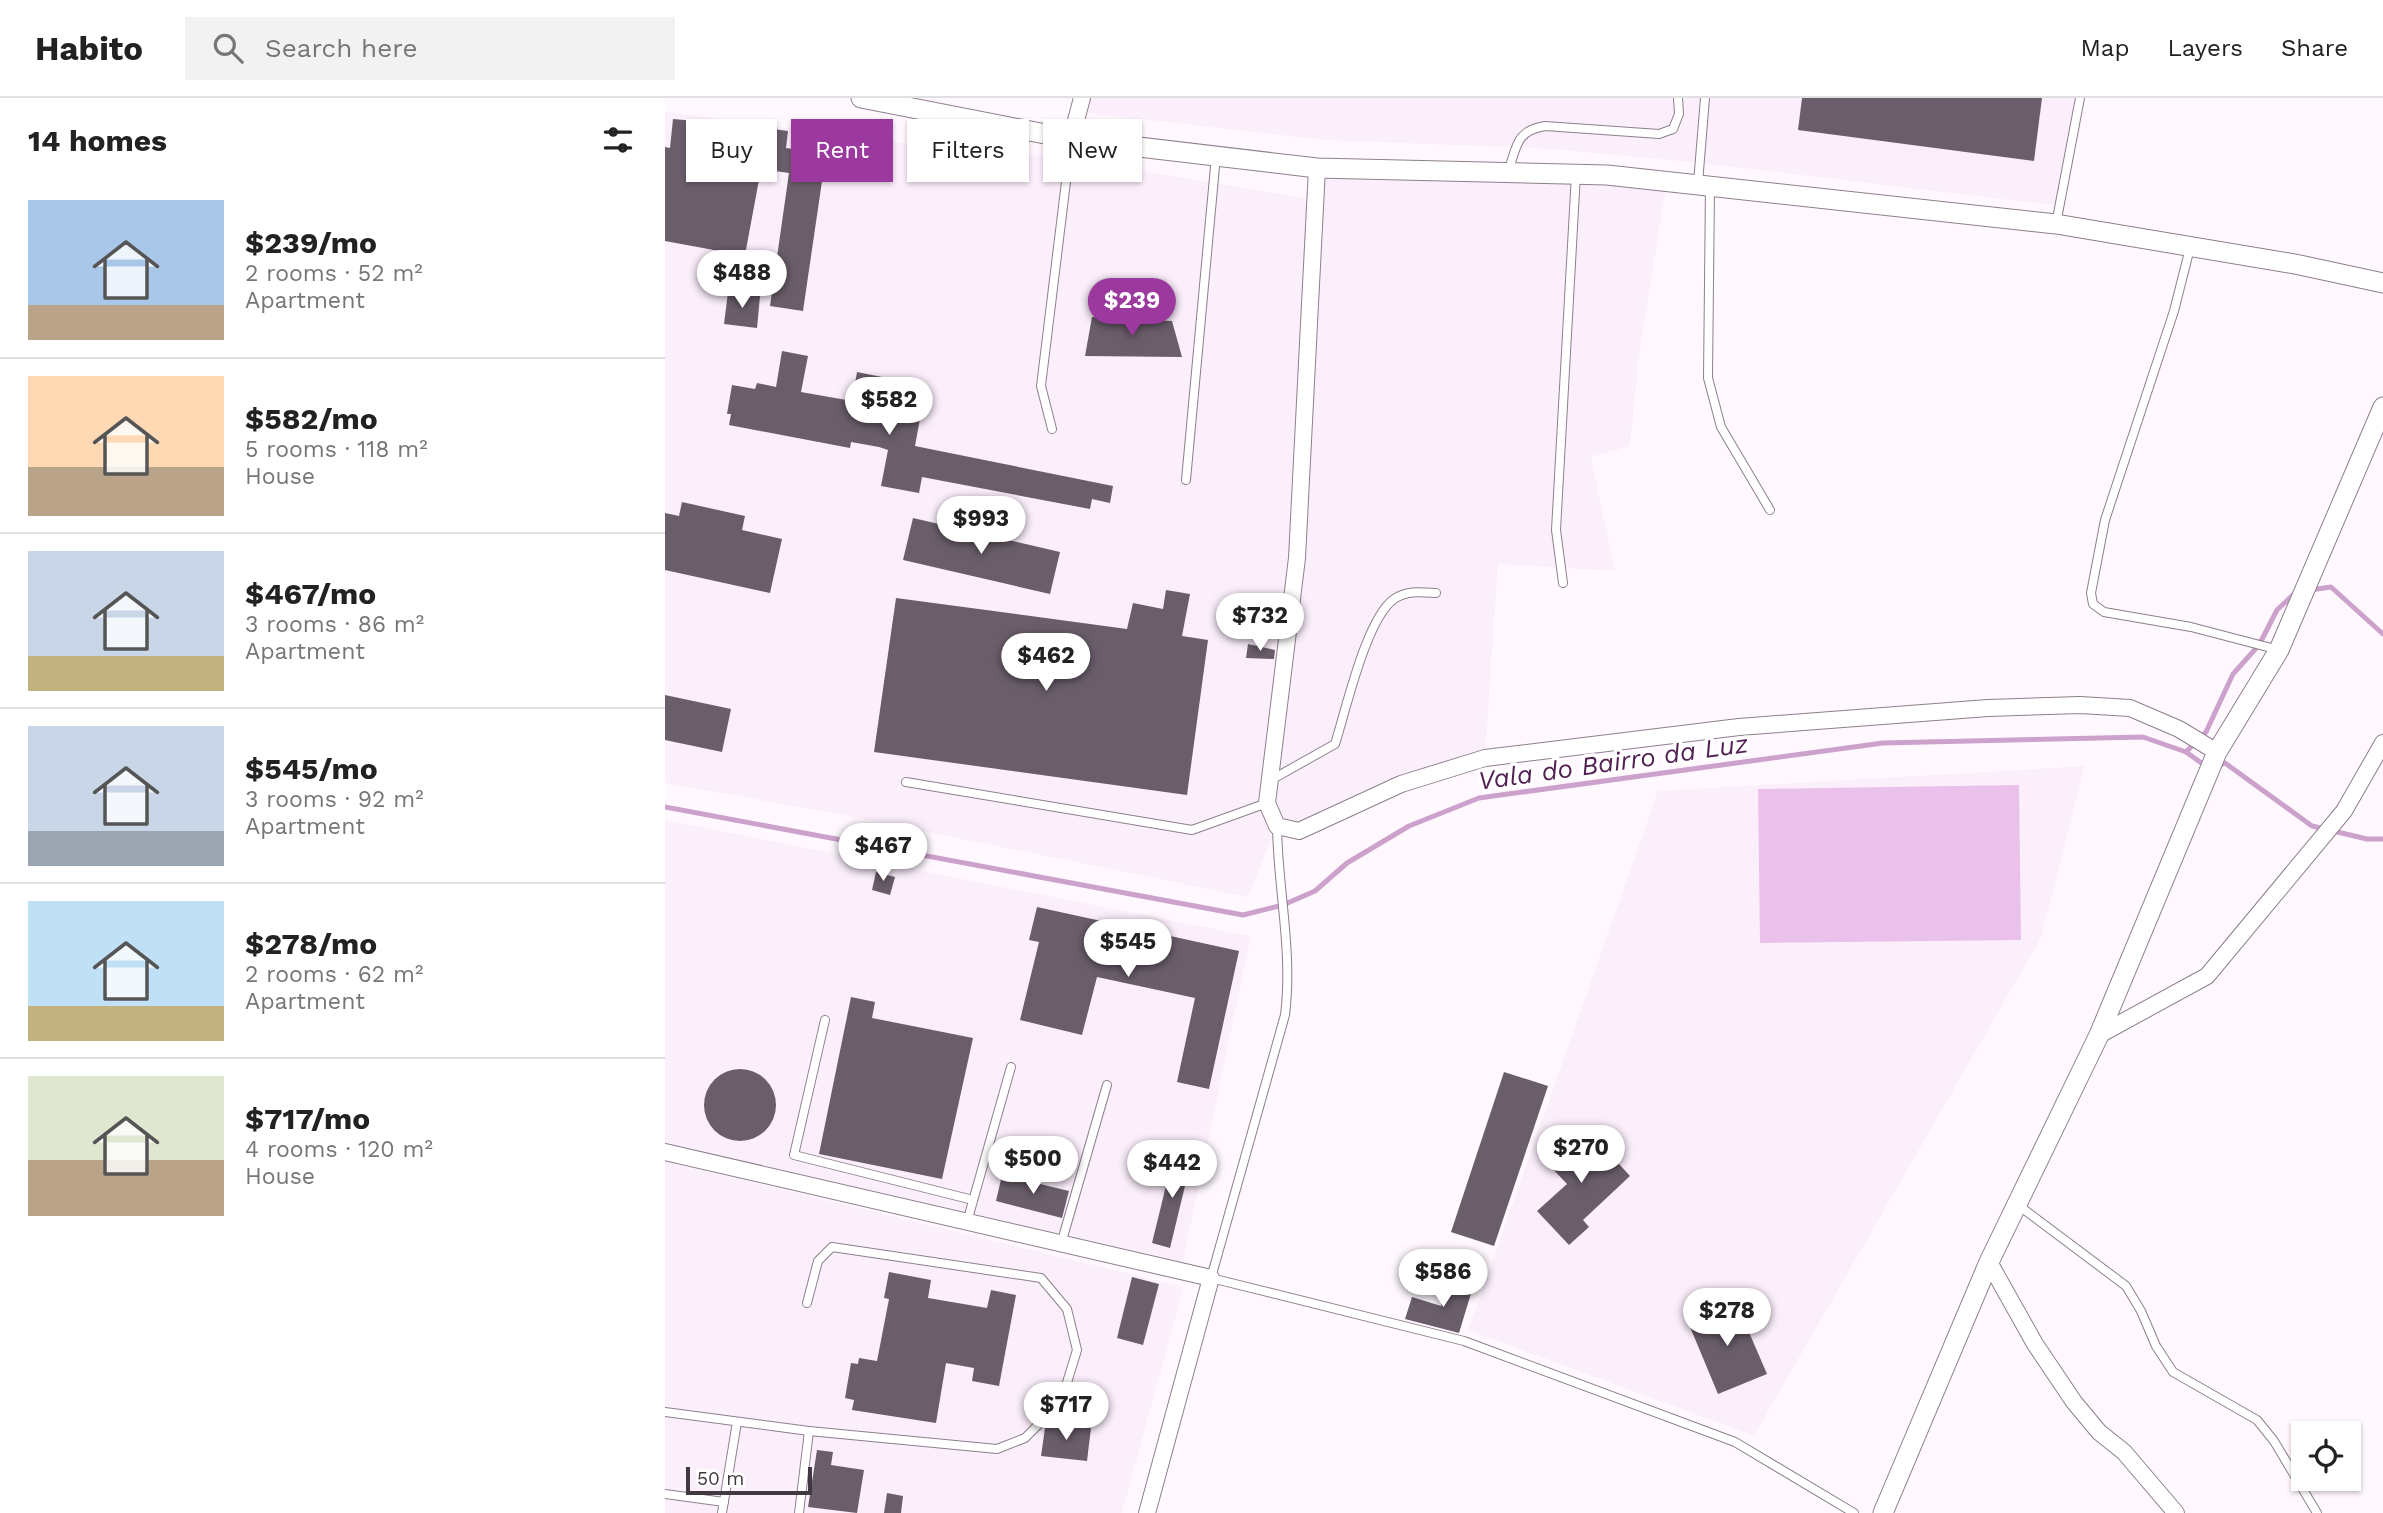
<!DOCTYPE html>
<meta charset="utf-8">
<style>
:root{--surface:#fff;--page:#f2f2f2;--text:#222;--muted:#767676;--line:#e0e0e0;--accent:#9c399f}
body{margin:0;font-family:"Work Sans",sans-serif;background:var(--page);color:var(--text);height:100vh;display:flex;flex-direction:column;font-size:26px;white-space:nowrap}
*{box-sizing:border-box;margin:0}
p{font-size:23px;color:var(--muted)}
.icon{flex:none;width:38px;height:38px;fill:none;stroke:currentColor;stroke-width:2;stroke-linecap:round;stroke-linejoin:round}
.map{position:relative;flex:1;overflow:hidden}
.drawer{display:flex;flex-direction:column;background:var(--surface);width:665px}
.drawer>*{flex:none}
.guide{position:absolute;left:21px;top:21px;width:665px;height:63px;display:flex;gap:14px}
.fabs{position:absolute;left:1626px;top:1323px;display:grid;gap:14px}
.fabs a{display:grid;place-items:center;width:70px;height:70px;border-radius:0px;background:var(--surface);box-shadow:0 2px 5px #0004;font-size:35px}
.scale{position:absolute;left:21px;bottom:18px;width:126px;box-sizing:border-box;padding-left:7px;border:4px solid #403a40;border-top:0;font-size:19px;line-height:24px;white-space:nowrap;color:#403a40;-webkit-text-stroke:5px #fff;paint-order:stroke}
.price{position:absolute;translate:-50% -60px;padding:0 16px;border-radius:24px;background:#fff;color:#222;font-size:23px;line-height:46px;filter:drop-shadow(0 2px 4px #0008)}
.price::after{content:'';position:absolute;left:50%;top:42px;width:21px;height:16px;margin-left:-10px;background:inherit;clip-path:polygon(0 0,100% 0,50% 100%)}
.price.current{background:var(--accent);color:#fff}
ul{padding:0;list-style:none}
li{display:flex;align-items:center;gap:21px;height:175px;padding:0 28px}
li+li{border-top:2px solid var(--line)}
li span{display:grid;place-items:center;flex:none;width:196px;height:140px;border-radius:0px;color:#555}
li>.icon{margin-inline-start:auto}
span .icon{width:84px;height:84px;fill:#fffc;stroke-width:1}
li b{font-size:30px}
h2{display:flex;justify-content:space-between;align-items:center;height:84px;padding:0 28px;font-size:30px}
.pill{padding:0 24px;border-radius:0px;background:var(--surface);box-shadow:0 2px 5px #0004;font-size:24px;line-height:63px}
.pill.current{background:var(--accent);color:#fff}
header{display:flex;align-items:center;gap:42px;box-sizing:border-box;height:98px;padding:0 35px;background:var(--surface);border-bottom:2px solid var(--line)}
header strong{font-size:33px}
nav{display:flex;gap:38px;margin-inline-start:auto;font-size:24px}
.search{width:490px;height:63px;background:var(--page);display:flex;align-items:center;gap:18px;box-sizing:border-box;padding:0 24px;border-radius:0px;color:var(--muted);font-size:26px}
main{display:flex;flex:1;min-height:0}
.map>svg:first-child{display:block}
.built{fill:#fceffc}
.green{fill:#eac1ea}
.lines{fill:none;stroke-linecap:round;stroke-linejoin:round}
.stream{stroke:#cca2cc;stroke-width:5}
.building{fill:#6b5e6b}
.service-casing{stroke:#8d7f8d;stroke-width:10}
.minor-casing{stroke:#8d7f8d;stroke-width:18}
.tertiary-casing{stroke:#8d7f8d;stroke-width:21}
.service{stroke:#fff;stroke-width:8}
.minor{stroke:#fff;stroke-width:16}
.tertiary{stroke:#fff;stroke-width:19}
.labels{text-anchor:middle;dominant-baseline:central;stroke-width:7;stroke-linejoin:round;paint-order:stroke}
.water-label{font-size:26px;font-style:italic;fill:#532054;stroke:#fff}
</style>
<header>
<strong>Habito</strong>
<div class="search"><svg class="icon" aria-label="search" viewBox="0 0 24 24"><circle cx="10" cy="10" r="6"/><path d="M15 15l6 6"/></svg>Search here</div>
<nav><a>Map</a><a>Layers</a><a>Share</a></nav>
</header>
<main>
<section class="drawer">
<h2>14 homes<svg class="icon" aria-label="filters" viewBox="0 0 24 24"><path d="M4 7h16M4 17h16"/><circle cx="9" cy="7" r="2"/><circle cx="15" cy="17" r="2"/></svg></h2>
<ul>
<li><span style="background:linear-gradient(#a9c7e8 75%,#b9a48a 0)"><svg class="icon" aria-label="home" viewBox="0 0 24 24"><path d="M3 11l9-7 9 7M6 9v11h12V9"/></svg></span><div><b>$239/mo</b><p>2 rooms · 52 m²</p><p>Apartment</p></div></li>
<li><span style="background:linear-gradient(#ffd9b3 65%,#b9a48a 0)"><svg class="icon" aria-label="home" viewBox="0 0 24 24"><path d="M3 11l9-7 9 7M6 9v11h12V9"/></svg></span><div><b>$582/mo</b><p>5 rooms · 118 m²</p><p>House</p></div></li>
<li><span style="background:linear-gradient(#c9d6e8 75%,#c2b280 0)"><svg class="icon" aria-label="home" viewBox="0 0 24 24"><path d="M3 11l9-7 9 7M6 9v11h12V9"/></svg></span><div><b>$467/mo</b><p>3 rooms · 86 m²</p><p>Apartment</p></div></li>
<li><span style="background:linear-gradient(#c9d6e8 75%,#9aa5b1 0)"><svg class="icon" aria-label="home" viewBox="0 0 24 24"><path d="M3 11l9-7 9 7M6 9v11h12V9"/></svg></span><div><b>$545/mo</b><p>3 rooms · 92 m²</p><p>Apartment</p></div></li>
<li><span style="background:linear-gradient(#bfe0f5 75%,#c2b280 0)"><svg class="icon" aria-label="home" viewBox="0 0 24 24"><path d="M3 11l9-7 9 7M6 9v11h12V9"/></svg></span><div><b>$278/mo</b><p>2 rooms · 62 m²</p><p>Apartment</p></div></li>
<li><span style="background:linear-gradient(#dfe7d0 60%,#b9a48a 0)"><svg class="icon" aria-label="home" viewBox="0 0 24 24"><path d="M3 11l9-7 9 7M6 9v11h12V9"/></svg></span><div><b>$717/mo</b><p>4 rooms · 120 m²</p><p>House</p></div></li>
</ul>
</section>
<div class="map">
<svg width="1718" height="1415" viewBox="0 0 1718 1415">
<rect width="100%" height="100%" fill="#fff9ff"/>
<g class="built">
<path d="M417,0h998l-20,108 -360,-43 -149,-14 -227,-9 -246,-28z"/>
<path d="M0,14l277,36 127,10 246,42 2,-32 350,12 -28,177 -9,89 -39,11 24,114 -117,-7 -13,194 -186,73 -22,-5 -29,71 -410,-83 -173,-31z"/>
<path d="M1420,668l-44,172 -287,498 -286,-106 190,-539z"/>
<path d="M0,722l586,116 -68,326 -518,-119z"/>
<path d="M0,1063l519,126 -62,226h-457z"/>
</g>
<path class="green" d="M1354,687l2,155 -261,3 -2,-154z"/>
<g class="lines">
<g class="stream">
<path d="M1645,492l21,-3 52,47"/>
<path d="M1521,654l21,15"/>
<path d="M1551,669l9,-4 87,63 55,13h16"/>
<path d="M0,709l578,108 40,-10 32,-14 32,-28 62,-37 70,-28 404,-55 260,-6 43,15 20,-20 27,-58 26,-29 18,-35 19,-18"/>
</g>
</g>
<g class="building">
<path d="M1137,0h240l-8,63 -236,-31z"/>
<path d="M8,21l55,5 -4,34 29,5 5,-36 30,4 -2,17 40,6 -23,157 -33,-5 19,-133 -28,-4 -16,86 -5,-1 -2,23 -21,-2 2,-24 -54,-10v-94l5,1z"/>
<path d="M63,194l32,4 -3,32 -33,-4z"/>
<path d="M427,219l80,4 10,36 -97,-1z"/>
<path d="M117,253l26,5 -7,36 51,9 5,-29 40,8 -5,28 29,5 -6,33 198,40 -3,17 -18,-4 -2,10 -168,-32 -3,16 -38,-7 7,-36 -9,-3 -28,-5 -1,6 -121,-23 2,-11h-4l5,-29 23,4 2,-6 19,4z"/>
<path d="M17,404l63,14 -3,14 40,9 -12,54 -105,-23v-57l14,3z"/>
<path d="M248,420l147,34 -10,42 -147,-34z"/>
<path d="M501,492l24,4 -8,42 26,4 -21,155 -313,-43 22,-154 231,31 6,-26 30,6z"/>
<path d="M583,546l27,6 -1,9 -28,-1z"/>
<path d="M0,597l66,14 -9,43 -57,-12z"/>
<path d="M211,774l19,5 -5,18 -18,-5z"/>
<path d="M372,809l202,44 -30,138 -32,-7 18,-84 -98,-21 -15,58 -62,-15 19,-78 -10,-2z"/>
<path d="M186,899l24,5 -3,16 101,20 -31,141 -123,-25z"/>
<circle cx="75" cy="1007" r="36"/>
<path d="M839,974l44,14 -54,160 -43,-14z"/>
<path d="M922,1031l43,47 -47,44 6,7 -20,18 -32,-34 30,-27 -19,-20z"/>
<path d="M509,1055l18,4 -22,91 -18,-5z"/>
<path d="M337,1077l67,16 -7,27 -66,-17z"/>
<path d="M224,1174l42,8 -3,18 59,10 4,-18 25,5 -17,91 -27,-5 2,-13 -28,-5 -10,60 -84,-13 2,-10 -9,-2 6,-35 7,1 1,-6 18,3 12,-62 -5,-1z"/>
<path d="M467,1179l27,7 -16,61 -26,-7z"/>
<path d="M784,1182l24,7 -14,46 -54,-14 7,-22 29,9z"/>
<path d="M1071,1204l31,72 -49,20 -30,-72z"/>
<path d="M384,1325l42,5 -4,33 -46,-5 4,-28z"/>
<path d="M152,1352l16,2 -2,13 33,5 -7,43 -49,-6z"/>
<path d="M222,1395l16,3 -2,17h-17z"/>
</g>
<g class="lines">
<defs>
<g id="service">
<path d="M843,74c9,-25 7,-41 37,-46l114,8 14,-5 6,-15 -1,-16"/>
<path d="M1033,85l7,-85"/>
<path d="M1045,89l-2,191 13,49 49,83"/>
<path d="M1391,126l24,-126"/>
<path d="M1525,150l-16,63 -69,209 -14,73 2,11 11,8 87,15 88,23"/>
<path d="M387,331l-11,-43 30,-245"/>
<path d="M521,382l30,-324"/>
<path d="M898,485l-7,-53 20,-356"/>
<path d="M606,682l64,-36c11,-34 31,-125 59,-145 13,-9 27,-7 42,-6"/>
<path d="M241,684l286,48 75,-27"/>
<path d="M612,729c1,63 16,125 8,188l-74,263 253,63 271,101 119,71"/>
<path d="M160,922l-31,135 179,45"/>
<path d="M1353,1107l108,81 15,25 15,35 17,26 84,48 17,21 43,72"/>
<path d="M302,1124l44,-155"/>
<path d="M396,1146l46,-159"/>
<path d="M0,1314l144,19 188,18 28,-11 36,-36 16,-52 -10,-41 -26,-31 -209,-31 -14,14 -11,42"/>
<path d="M0,1396l59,8"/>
<path d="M57,1415l15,-91"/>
<path d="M134,1415l10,-82"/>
</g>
<g id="minor">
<path d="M406,41l11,-41"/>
<path d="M652,70l-20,390 -30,245 10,23 22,5 102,-47 84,-26 254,-31 249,-19 92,-3 50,3 49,21 38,23"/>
<path d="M1434,937l108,-59 137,-165 39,-68"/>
<path d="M0,1054l546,126 -64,235"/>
<path d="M1324,1164l46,82 39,58 25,30 25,20 52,61"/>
</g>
<g id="tertiary">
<path d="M196,0l210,41 246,29 290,7 449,49 239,40 88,19"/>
<path d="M1218,1415l106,-251 110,-227 118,-283 62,-102 104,-243"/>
</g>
</defs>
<use href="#service" class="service-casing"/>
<use href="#minor" class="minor-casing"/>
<use href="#tertiary" class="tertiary-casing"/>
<use href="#service" class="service"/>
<use href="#minor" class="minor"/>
<use href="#tertiary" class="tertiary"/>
</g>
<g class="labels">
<g class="water-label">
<text transform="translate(948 664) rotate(-8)">Vala do Bairro da Luz</text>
</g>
</g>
</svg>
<div class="fabs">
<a><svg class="icon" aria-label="locate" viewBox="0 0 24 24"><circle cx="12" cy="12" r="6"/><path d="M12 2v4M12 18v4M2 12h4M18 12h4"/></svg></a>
</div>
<div class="scale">50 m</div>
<b class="price" style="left:77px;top:212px">$488</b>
<b class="price current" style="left:467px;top:240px">$239</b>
<b class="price" style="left:224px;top:339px">$582</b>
<b class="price" style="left:316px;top:458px">$993</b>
<b class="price" style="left:595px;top:555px">$732</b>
<b class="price" style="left:381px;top:595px">$462</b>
<b class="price" style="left:218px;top:785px">$467</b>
<b class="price" style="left:463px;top:881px">$545</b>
<b class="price" style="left:916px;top:1087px">$270</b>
<b class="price" style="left:368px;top:1098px">$500</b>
<b class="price" style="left:507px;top:1102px">$442</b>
<b class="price" style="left:778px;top:1211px">$586</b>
<b class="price" style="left:1062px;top:1250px">$278</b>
<b class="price" style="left:401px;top:1344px">$717</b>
<div class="guide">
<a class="pill">Buy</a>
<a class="pill current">Rent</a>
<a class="pill">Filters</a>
<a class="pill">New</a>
</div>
</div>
</main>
